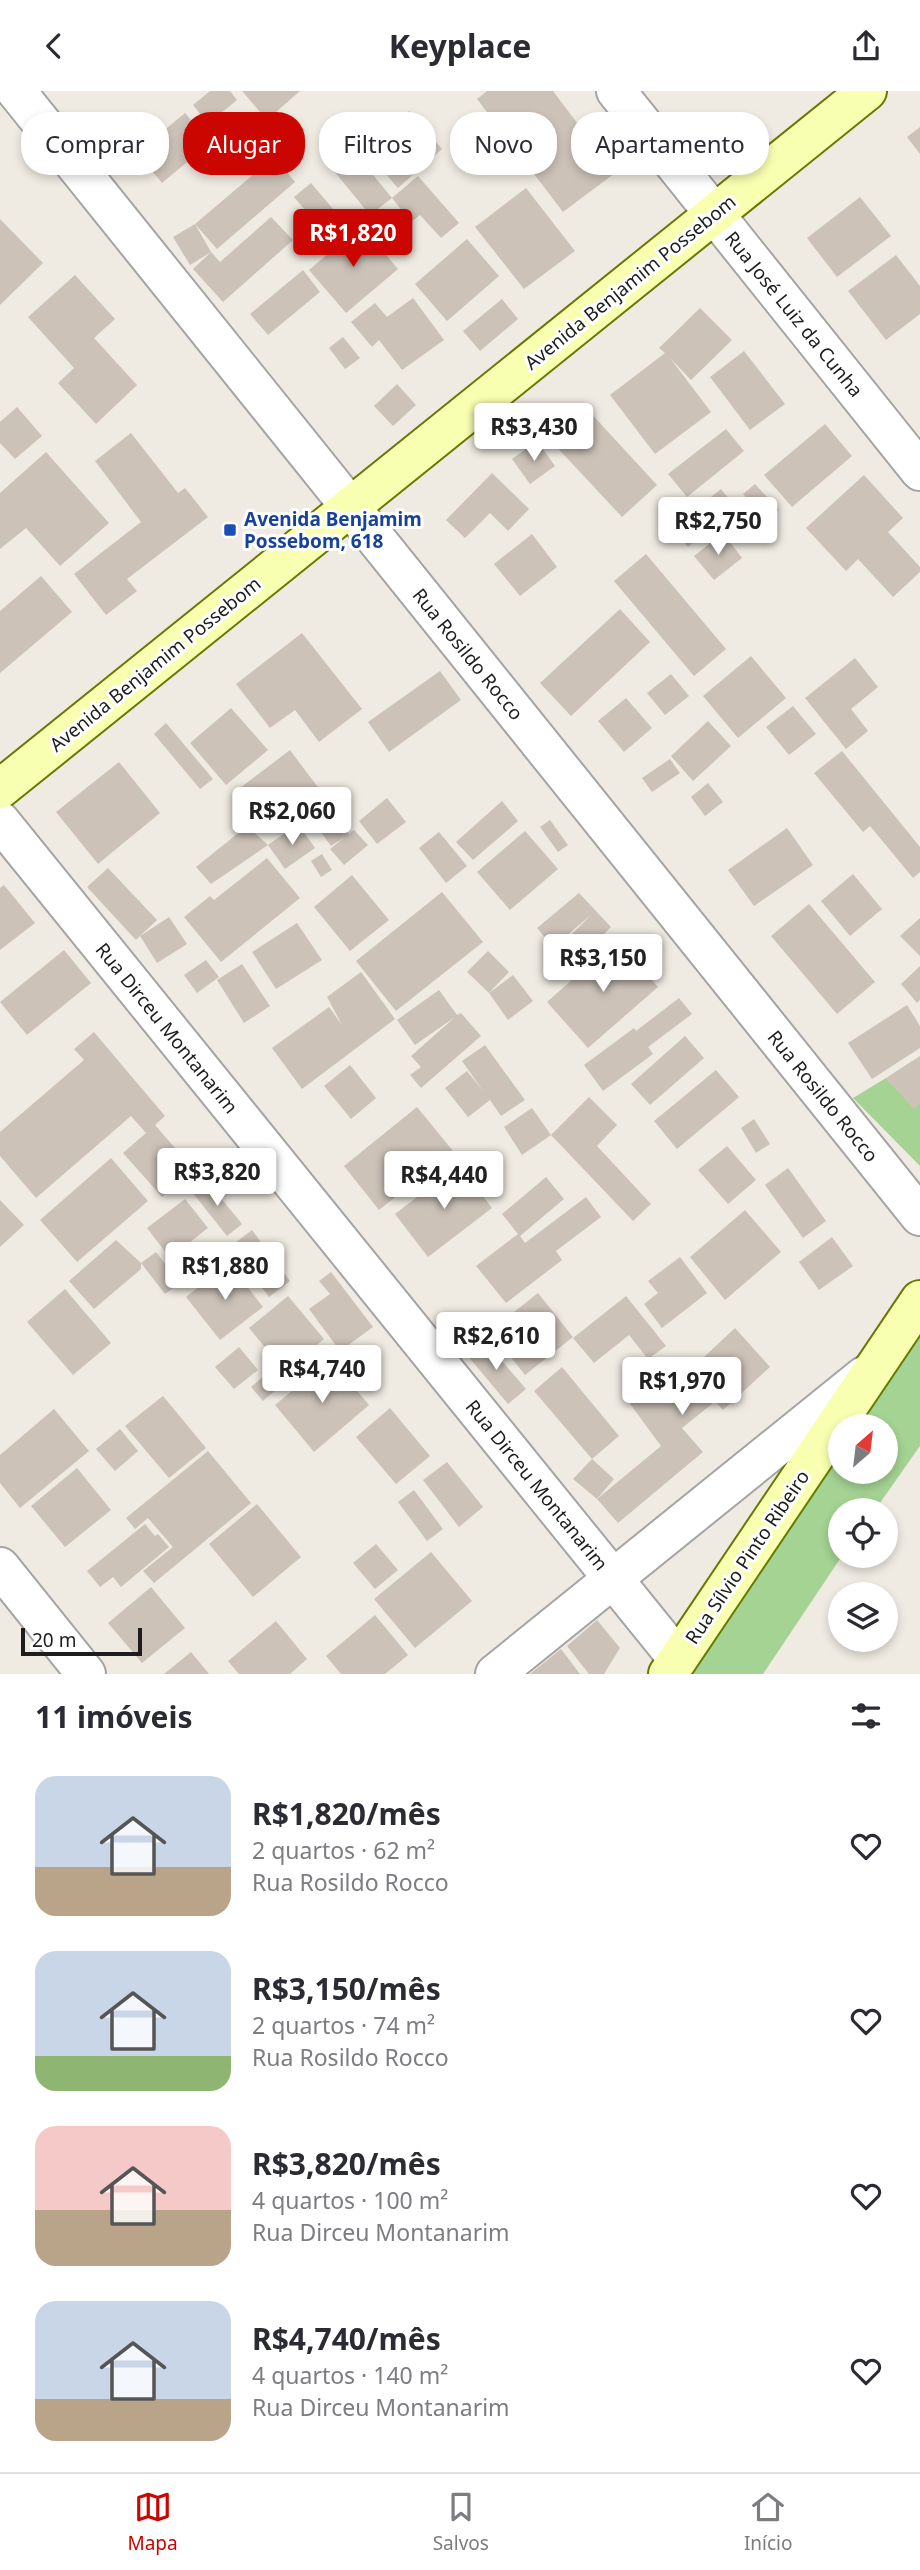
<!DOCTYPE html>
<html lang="pt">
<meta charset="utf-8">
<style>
:root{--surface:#fff;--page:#f7f7f7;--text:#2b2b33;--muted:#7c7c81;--line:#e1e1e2;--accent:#cb0500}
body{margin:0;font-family:"Noto Sans",sans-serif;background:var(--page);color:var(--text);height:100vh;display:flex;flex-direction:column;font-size:26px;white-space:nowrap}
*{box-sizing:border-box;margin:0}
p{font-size:23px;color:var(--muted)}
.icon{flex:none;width:38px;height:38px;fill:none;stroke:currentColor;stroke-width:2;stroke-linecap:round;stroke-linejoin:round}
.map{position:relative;height:1583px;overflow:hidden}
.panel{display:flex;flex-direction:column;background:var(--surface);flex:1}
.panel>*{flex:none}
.top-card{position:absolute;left:21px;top:21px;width:878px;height:63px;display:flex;gap:14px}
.needle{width:46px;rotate:28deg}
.controls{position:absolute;left:828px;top:1323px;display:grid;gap:14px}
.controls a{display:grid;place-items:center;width:70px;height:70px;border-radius:50%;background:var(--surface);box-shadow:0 4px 10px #0003;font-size:35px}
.scale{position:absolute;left:21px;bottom:18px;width:121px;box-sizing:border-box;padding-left:7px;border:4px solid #1d1d1d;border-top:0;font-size:19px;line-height:24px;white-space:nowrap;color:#1d1d1d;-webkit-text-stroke:5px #fff;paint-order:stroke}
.price{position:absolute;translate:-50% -60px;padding:0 16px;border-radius:7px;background:#fff;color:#222;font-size:23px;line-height:46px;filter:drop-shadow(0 2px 4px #0008)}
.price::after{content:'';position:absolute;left:50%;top:42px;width:21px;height:16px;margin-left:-10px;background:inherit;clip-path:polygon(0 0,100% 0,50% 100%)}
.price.on{background:var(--accent);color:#fff}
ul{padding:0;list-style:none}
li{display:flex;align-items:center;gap:21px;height:175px;padding:0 35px}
li span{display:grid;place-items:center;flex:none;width:196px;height:140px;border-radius:21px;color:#555}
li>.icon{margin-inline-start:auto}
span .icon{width:84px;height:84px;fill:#fffc;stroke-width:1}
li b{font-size:30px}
h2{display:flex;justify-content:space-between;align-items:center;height:84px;padding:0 35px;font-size:30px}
.chip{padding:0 24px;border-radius:28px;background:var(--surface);box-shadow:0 4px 10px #0003;font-size:24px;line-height:63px}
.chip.on{background:var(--accent);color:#fff}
header{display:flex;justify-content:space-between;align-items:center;height:91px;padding:0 35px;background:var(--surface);font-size:32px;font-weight:700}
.tab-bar{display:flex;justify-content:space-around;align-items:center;height:98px;border-top:2px solid var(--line);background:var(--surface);font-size:19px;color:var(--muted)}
.tab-bar a{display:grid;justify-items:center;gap:4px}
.tab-bar .on{color:var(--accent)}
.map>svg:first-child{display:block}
.forest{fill:#a4d393}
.building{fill:#ccc2b8}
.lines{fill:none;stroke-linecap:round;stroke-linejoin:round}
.street-casing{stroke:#a4a4a4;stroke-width:42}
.secondary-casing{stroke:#687900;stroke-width:42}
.street{stroke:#fff;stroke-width:38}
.secondary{stroke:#f9ffb1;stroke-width:38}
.transit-dot{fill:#1a4fb4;stroke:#fff;stroke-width:2.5}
.labels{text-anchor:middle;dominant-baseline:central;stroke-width:6;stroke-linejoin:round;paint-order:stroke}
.street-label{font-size:19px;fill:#1d1d1d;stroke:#fff}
.transit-label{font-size:19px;font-weight:bold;fill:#164399;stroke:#fff;text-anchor:start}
</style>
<header><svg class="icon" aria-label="back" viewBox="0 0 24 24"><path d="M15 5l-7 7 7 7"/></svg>Keyplace<svg class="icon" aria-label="share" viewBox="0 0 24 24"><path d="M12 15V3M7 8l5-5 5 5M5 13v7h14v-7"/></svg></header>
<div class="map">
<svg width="920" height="1583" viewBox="0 0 920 1583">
<rect width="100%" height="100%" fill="#f0ebe2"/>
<g class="forest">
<path d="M886,987l28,30 6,-5v63l-67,-68z"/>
<path d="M920,1240v115l-45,64h-35v46h2l-79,118h-75l152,-225v23h46v-46h-30z"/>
</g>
<g class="building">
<path d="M210,0h20l7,9 -29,24 -15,-19z"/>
<path d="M242,0h58l-33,29z"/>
<path d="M487,0h66l62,82 -52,39 -86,-113z"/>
<path d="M409,20l33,38 -44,39 -38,-43 23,-20 17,18 -12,-15z"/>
<path d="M185,22l25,30 -48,40 -25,-30z"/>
<path d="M920,36v27l-13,-17z"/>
<path d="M356,63l36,44 -22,17 -36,-44z"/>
<path d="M274,66l21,25 -78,67 -22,-25 16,28 9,10 51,-45 22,23 -70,62 -30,-33 18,-17 -21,13 -17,-28 22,-13z"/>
<path d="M418,85l41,47 -18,15 -21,-23 -9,7 -19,-24z"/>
<path d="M311,92l28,33 -17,14 -28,-33z"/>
<path d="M526,97l49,63 -51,38 -49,-62z"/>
<path d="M860,106l31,39 -54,41 -30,-39z"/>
<path d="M0,128l43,44 -43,42z"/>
<path d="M361,135l37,43 -52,44 -37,-43z"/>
<path d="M467,148l32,37 -52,45 -32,-37z"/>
<path d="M896,164l24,31v28l-34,26 -38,-49z"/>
<path d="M303,179l17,22 -52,43 -18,-21z"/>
<path d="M75,184l40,44 -21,19 43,47 -41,39 -38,-41 16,-15 -46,-51z"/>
<path d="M413,207l31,42 -42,30 -23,-30 -7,7 -21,-25 24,-19 12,14z"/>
<path d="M502,208l16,20 -38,32 -17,-20z"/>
<path d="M700,217l32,32 -41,40 -21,-22 41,54 -56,42 -45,-59 55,-42 -6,-5z"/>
<path d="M343,246l17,21 -15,11 -16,-21z"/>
<path d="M744,260l41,53 -35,26 -40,-53z"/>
<path d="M397,293l19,21 -23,21 -19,-20z"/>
<path d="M17,316l25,29 -27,23 -15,-16v-21z"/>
<path d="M587,318l70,76 -35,32 -70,-75z"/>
<path d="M825,333l27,32 -60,51 -28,-32z"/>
<path d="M726,338l18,22 -57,46 -19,-23z"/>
<path d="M131,342l47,60 7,-5 23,29 -81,62 10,12 -31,24 -32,-41 67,-52 -46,-61z"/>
<path d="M537,350l18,25 -25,18 -18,-25z"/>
<path d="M46,361l63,71 -49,43 -34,-38 -26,21v-56z"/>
<path d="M492,382l37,36 -21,22 -18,-18 -25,25 -19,-18z"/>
<path d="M864,384l39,43 -15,14 32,35v5l-27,25 -35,-38 -12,12 -40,-43z"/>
<path d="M755,393l24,26 -12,10 -24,-26z"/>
<path d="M721,398l24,31 -14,11 -9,-12 -34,28 -16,-19z"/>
<path d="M723,442l19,25 -28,22 -20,-24z"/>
<path d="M532,443l25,33 -37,29 -26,-32z"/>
<path d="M646,463l80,95 -32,27 -80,-95z"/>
<path d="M41,485l31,36 -72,61v-62z"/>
<path d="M620,518l30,33 -79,74 -31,-33z"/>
<path d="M302,542l60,76 -43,33 -24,-32 -25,18 -34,-44z"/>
<path d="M751,565l35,42 -48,40 -35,-42z"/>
<path d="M855,567l23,29 -27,22 17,22 -22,18 -41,-51z"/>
<path d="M440,580l21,29 -72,52 -21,-30z"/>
<path d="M671,583l18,22 -24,19 -18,-22z"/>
<path d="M626,607l26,30 -28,24 -26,-31z"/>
<path d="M793,615l23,28 -27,21 -23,-28z"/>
<path d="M231,617l37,42 -42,35 -36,-42z"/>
<path d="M708,630l23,25 -38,35 -22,-25z"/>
<path d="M166,632l47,56 -13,10 -46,-55z"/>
<path d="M290,659l30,40 -55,41 -29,-40z"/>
<path d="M842,660l78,96v25l-7,6 -43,-52 -7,6 -49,-59z"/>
<path d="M670,668l10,14 -28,19 -10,-14z"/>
<path d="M119,671l41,51 -62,51 -42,-52z"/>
<path d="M708,692l15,19 -18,14 -14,-19z"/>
<path d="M387,707l19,24 -29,22 -18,-23z"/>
<path d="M502,710l16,20 -45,39 -17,-18z"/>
<path d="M326,711l23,32 5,-4 14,15 -24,20 -14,-16 15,-12 -14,9 -23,-32z"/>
<path d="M550,729l18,25 -10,7 -18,-25z"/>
<path d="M298,733l17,24 -30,21 -17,-24z"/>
<path d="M247,735l21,19 -57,39 -15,-17z"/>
<path d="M787,737l26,37 -59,41 -26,-36z"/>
<path d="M525,740l33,38 -48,41 -33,-38z"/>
<path d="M439,741l28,34 -21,17 -27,-35z"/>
<path d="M322,763l10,16 -11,7 -10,-16z"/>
<path d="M267,767l33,40 -79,64 -37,-45 26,-21 4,4z"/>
<path d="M108,777l49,52 -17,16 29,-19 18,27 -30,19 -17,-27 -4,4 -49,-53z"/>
<path d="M853,783l29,35 -32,27 -29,-35z"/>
<path d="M352,784l37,45 -39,31 -36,-44z"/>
<path d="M4,794l31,38 -35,27v-62z"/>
<path d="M442,801l41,50 -87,69 -40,-50z"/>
<path d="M579,802l32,34 -45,45 -16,-16 41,-41 -38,32 -16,-19z"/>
<path d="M809,813l66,78 -38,32 -66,-78z"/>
<path d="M920,827v38l-20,-20z"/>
<path d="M297,832l25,37 -46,29 -24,-37z"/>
<path d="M617,849l41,47 -70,61 -41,-46z"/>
<path d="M64,859l27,33 -64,52 -27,-33z"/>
<path d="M488,860l21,21 -20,21 24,-18 20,26 -25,19 -19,-27 -22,-21z"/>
<path d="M206,869l13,17 -22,16 -13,-18z"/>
<path d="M242,873l28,42 -26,17 -27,-43z"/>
<path d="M920,875v34l-3,3 -16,-19z"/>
<path d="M361,881l34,47 -93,70 -30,-41 57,-41 13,18 -15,-28z"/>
<path d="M439,899l18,25 4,-2 20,23 -60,52 -11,-13 11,-8 -10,-11 44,-39 -40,28 -18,-25z"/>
<path d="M679,907l13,16 -44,33 5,7 -50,37 -19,-26 50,-37 2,3z"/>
<path d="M907,914l13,21v22l-48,31 -24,-36z"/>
<path d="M94,941l71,84 -10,9 39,45 -32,27 -39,-44 23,-20 -15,-17 -95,82 -36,-42v-24l84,-72 -10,-11z"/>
<path d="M685,945l19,22 -54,47 -19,-21z"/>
<path d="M485,954l40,55 -24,16 -11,-16 -22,17 -23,-29 22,-17 16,20 -21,-30z"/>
<path d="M920,965v47l-6,6 -28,-31z"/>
<path d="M350,974l26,33 -25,21 -27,-33z"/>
<path d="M716,979l23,27 -62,52 -23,-28z"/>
<path d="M589,1006l28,28 -20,21 54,58 -18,17 -82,-86 -29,20 -18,-28 28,-19 19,27z"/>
<path d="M417,1016l36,44 -74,59 -35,-44z"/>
<path d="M754,1028l16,25 -14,9 -15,-25z"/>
<path d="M727,1055l29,34 -28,24 -30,-34z"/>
<path d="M111,1067l37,43 -71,61 -37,-42z"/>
<path d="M459,1074l33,43 -64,49 -33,-43z"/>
<path d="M788,1077l38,53 -23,17 -38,-53z"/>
<path d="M546,1086l18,22 -44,37 5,7 61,-46 15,20 -45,34 6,9 -56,43 -30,-37 42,-32 -16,-20z"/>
<path d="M206,1089l36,44 -15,12 -35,-44z"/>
<path d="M185,1108l23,29 -38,30 -23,-30z"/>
<path d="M0,1109l24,25 -24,22z"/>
<path d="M745,1119l36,42 -56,48 -35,-43z"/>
<path d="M252,1139l38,51 -21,16 -38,-51z"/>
<path d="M832,1146l21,29 -34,24 -20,-28z"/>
<path d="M116,1149l25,23 15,-11 24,31 -15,11 -24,-31v6l-47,40 -25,-28z"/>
<path d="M680,1166l27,36 -45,35 -18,-24 14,-11 -10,-12z"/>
<path d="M229,1172l34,44 -43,33 -34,-43z"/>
<path d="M331,1181l42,55 -33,24 -31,-42 21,-15 -11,-13z"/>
<path d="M65,1198l46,54 -38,32 -46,-53z"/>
<path d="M538,1202l35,44 -48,38 -35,-44z"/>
<path d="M288,1205l36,43 -39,33 -36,-44z"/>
<path d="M626,1205l40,50 -18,13 -19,-24 -35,28 -21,-25z"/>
<path d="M735,1237l35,39 -47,43 -33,-36 22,30 -30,24 21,24 -85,71 -21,-24 64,-53 -33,-45 52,-39 8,10z"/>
<path d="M484,1249l42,49 -18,15 -41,-49z"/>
<path d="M239,1256l19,23 -24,19 -19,-22z"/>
<path d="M330,1268l39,46 -55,47 -39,-47z"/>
<path d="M562,1276l57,69 -27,23 -58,-68z"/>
<path d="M266,1283l12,14 -15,13 -12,-14z"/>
<path d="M163,1305l43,52 -37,30 -44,-52z"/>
<path d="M390,1317l40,48 -34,28 -40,-47z"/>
<path d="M54,1318l35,42 -69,57 -20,-25v-28z"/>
<path d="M120,1338l18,22 -23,20 -19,-22z"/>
<path d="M208,1360l43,52 -97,80 -11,-12 30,-24 -25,-29 -13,11 -9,-11z"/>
<path d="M592,1368l22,20 -17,20 -24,-20z"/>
<path d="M447,1371l36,45 -24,20 -36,-47z"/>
<path d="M77,1377l34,42 -46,37 -34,-41z"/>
<path d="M414,1399l29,39 -16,12 -29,-39z"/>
<path d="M257,1413l44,53 -48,40 -44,-53z"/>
<path d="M145,1433l10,12 3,-2 11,13 -48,40 -8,-10 -13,10 -13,-16z"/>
<path d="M376,1453l22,26 -23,19 -22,-26z"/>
<path d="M431,1461l41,49 -57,47 -41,-49z"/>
<path d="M151,1496l34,41 -43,35 -34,-40z"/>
<path d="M375,1524l33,40 -23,19h-44l-15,-18z"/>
<path d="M597,1529l23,28 -16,26h-15l-22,-28z"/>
<path d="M276,1530l31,38 -17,15h-51l-11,-13z"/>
<path d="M561,1558l19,25h-50z"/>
<path d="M191,1561l18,22h-45z"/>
</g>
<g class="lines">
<defs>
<g id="street">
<path d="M16,0l904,1125"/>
<path d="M616,0l304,380"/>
<path d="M0,730l678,838"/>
<path d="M0,1476l86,107"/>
<path d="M495,1583l369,-298"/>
</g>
<g id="secondary">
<path d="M0,698l867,-698"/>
<path d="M668,1583l252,-374"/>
</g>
</defs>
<use href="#street" class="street-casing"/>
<use href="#secondary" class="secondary-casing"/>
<use href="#street" class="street"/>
<use href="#secondary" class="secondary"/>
</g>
<rect class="transit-dot" x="223" y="432" width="14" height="14" rx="3.5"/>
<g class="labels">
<g class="street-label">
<text transform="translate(630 191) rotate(-39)">Avenida Benjamim Possebom</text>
<text transform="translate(794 223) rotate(51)">Rua José Luiz da Cunha</text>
<text transform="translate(468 563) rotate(51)">Rua Rosildo Rocco</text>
<text transform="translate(155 573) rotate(-39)">Avenida Benjamim Possebom</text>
<text transform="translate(167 937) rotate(51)">Rua Dirceu Montanarim</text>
<text transform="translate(823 1005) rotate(51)">Rua Rosildo Rocco</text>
<text transform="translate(537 1394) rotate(51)">Rua Dirceu Montanarim</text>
<text transform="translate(747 1466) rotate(-56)">Rua Sílvio Pinto Ribeiro</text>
</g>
<g class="transit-label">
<text x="244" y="428">Avenida Benjamim<tspan x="244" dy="22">Possebom, 618</tspan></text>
</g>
</g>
</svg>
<div class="controls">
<a><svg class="needle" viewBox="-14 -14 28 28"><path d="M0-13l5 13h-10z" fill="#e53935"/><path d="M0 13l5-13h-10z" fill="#7c7c81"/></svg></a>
<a><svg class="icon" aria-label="locate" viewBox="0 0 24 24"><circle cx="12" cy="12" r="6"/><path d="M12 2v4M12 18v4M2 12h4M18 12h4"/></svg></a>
<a><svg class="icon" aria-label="layers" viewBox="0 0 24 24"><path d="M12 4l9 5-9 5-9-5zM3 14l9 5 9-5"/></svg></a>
</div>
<div class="scale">20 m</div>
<b class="price on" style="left:353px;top:178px">R$1,820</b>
<b class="price" style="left:534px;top:372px">R$3,430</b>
<b class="price" style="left:718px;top:466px">R$2,750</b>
<b class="price" style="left:292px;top:756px">R$2,060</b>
<b class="price" style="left:603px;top:903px">R$3,150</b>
<b class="price" style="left:217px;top:1117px">R$3,820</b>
<b class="price" style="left:444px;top:1120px">R$4,440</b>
<b class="price" style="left:225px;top:1211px">R$1,880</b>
<b class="price" style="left:496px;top:1281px">R$2,610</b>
<b class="price" style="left:322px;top:1314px">R$4,740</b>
<b class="price" style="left:682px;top:1326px">R$1,970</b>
<div class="top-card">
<a class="chip">Comprar</a>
<a class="chip on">Alugar</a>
<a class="chip">Filtros</a>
<a class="chip">Novo</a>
<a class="chip">Apartamento</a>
</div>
</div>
<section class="panel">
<h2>11 imóveis<svg class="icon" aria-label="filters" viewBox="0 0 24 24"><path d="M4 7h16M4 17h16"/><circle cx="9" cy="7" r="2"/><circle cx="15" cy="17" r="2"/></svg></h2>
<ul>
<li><span style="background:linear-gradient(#c9d6e8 65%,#b9a48a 0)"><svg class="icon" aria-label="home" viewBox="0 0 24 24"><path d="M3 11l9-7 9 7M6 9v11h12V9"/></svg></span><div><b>R$1,820/mês</b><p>2 quartos · 62 m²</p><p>Rua Rosildo Rocco</p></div><svg class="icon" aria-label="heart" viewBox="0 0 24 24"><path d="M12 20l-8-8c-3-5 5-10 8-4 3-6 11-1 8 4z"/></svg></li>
<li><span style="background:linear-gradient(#c9d6e8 75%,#8fb573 0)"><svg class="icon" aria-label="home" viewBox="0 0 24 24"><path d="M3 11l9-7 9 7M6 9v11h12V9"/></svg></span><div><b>R$3,150/mês</b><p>2 quartos · 74 m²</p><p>Rua Rosildo Rocco</p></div><svg class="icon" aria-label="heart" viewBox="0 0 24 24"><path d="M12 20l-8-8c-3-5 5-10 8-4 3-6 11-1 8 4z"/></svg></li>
<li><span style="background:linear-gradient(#f6c9c9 60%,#b9a48a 0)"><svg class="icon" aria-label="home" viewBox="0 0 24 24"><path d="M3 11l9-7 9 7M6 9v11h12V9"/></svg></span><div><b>R$3,820/mês</b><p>4 quartos · 100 m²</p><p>Rua Dirceu Montanarim</p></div><svg class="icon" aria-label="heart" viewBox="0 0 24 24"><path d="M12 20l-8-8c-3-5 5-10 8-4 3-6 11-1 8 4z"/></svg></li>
<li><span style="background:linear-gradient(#c9d6e8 70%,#b9a48a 0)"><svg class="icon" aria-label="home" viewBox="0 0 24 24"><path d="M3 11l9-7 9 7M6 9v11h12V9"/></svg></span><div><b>R$4,740/mês</b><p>4 quartos · 140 m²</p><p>Rua Dirceu Montanarim</p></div><svg class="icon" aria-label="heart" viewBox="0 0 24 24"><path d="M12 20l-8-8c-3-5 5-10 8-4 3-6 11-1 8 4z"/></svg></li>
</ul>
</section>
<nav class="tab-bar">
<a class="on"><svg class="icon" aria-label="map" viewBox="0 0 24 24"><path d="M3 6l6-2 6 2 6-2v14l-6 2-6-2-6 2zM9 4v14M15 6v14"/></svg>Mapa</a>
<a><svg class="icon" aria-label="saved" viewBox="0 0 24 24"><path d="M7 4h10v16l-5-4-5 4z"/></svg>Salvos</a>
<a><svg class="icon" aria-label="home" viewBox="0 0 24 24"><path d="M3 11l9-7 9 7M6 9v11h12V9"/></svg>Início</a>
</nav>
